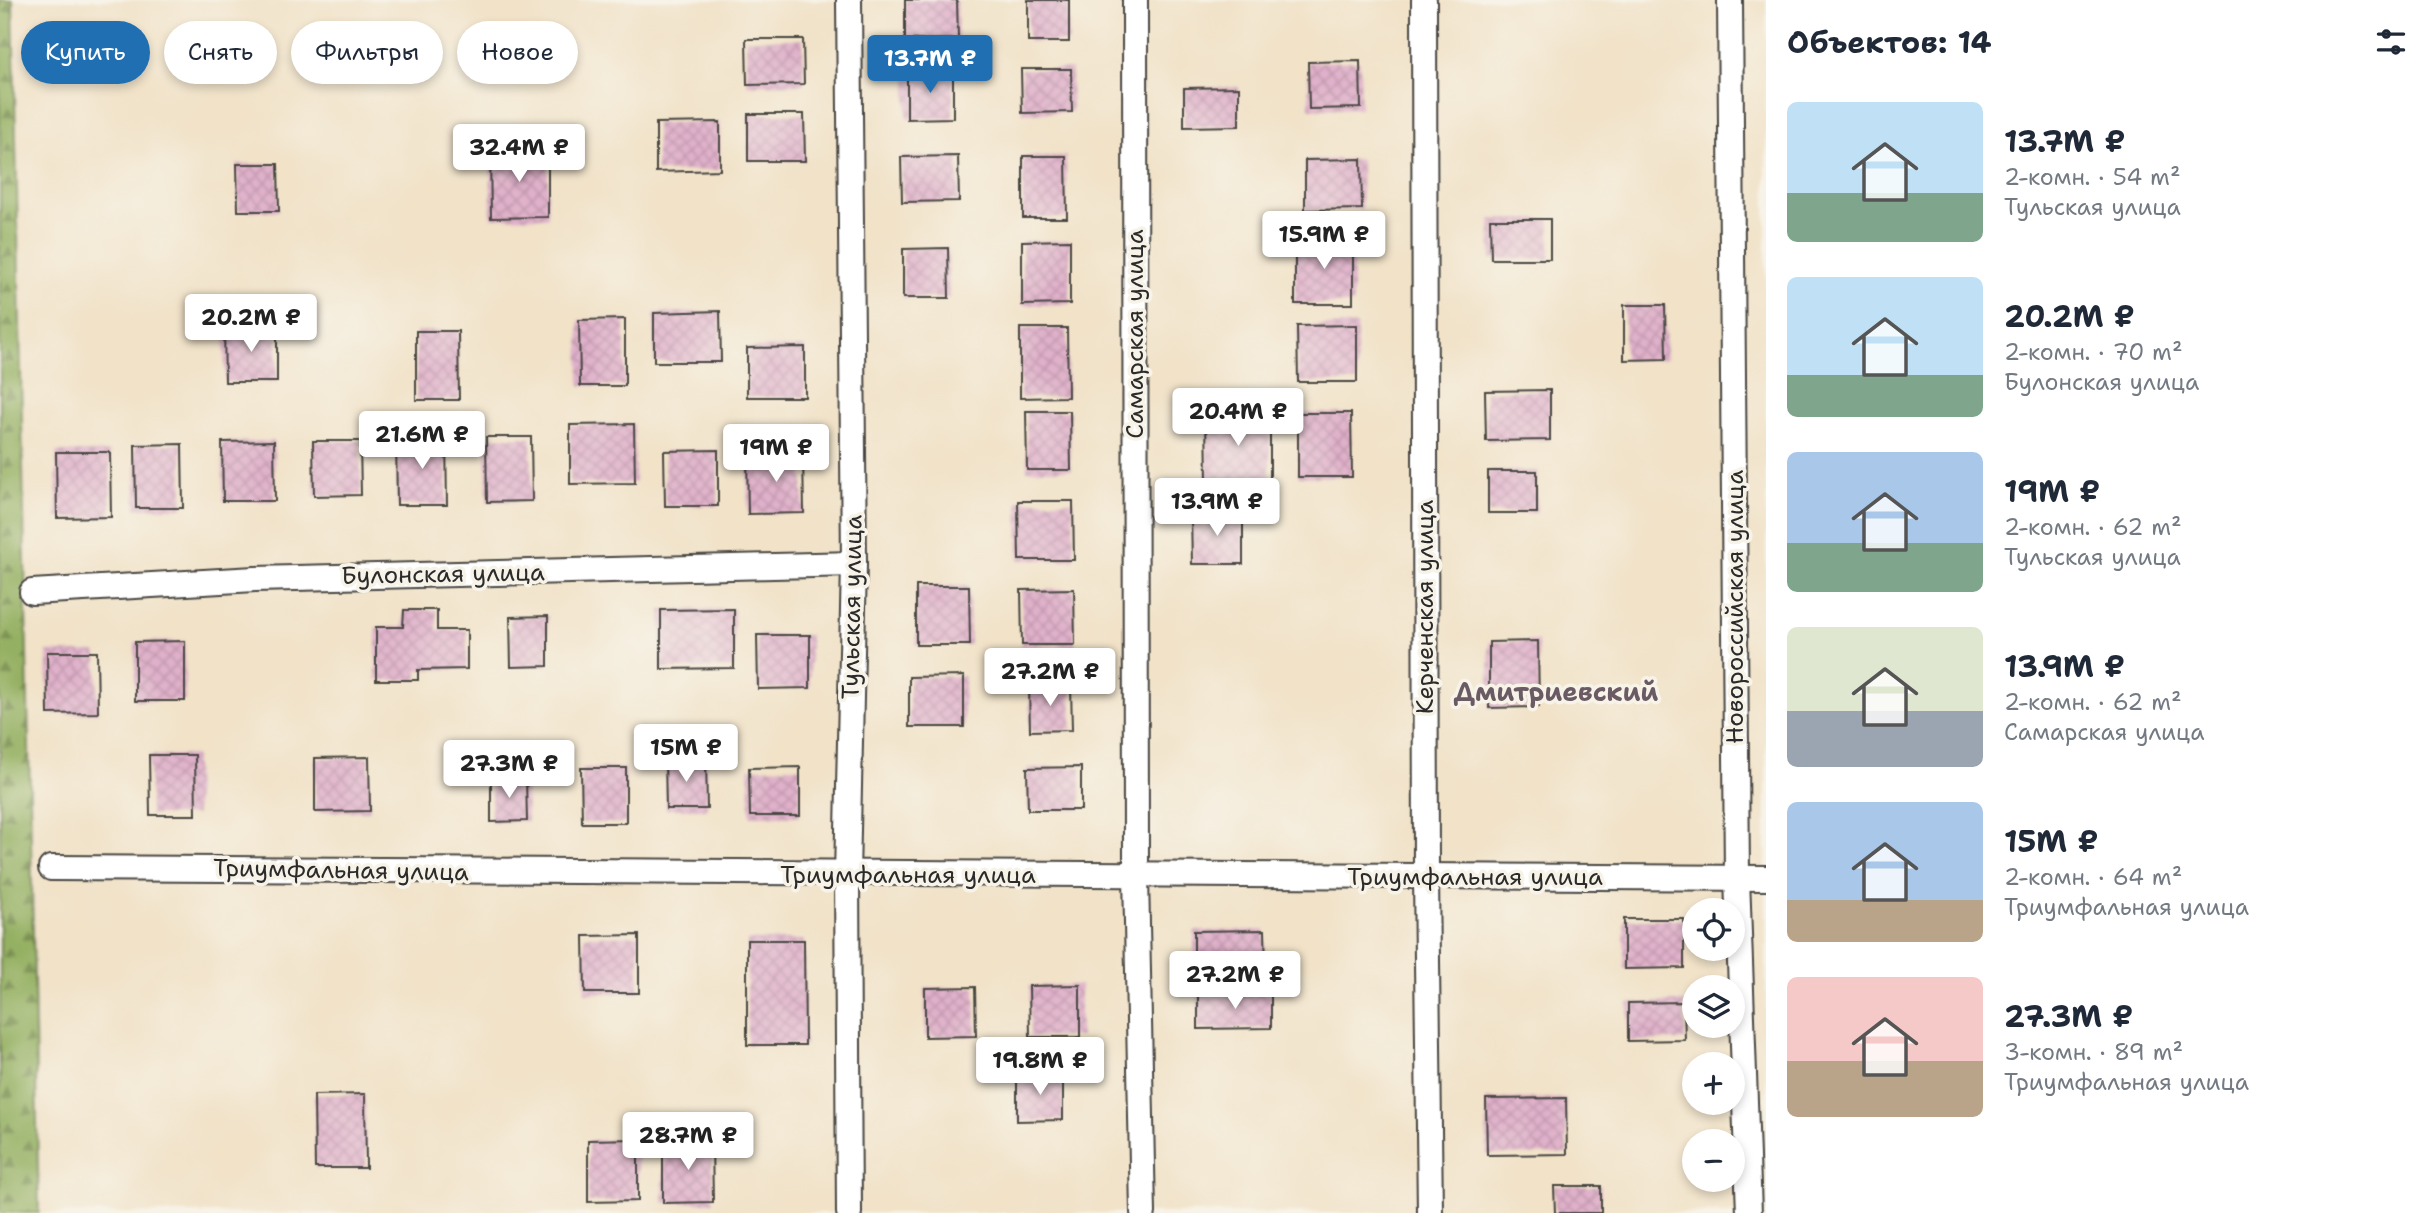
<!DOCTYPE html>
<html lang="ru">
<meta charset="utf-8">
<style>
:root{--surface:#fff;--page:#f2f2f3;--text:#1f2937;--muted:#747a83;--accent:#1f6fb2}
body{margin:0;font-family:"Shantell Sans",sans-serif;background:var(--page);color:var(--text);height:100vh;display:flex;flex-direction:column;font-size:26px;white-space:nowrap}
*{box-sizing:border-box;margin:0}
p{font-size:23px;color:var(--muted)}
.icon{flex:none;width:38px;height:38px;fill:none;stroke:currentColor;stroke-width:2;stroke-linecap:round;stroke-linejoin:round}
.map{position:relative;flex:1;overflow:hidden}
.sheet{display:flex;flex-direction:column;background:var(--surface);width:665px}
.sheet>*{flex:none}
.top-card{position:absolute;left:21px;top:21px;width:665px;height:63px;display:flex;gap:14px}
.fabs{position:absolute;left:1682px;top:898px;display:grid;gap:14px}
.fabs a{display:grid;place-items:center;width:63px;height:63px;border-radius:50%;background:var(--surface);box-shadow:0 4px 10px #0003;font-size:35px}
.price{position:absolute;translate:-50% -60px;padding:0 16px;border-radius:7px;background:#fff;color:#222;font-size:23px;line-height:46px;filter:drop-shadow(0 2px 4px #0008)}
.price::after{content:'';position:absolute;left:50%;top:42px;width:21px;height:16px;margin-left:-10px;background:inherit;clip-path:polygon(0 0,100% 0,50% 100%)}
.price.on{background:var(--accent);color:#fff}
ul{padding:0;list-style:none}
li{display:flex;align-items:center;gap:21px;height:175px;padding:0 21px}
li span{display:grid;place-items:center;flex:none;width:196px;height:140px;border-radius:10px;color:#555}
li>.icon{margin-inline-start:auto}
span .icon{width:84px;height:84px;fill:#fffc;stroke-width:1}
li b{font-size:30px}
h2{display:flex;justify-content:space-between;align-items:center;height:84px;padding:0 21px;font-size:30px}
.pill{padding:0 24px;border-radius:32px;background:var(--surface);box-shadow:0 4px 10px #0003;font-size:24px;line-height:63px}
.pill.on{background:var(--accent);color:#fff}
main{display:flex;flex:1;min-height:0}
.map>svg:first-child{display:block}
.forest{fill:url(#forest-firs);stroke:#606e46;stroke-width:2}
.building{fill:url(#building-cross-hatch)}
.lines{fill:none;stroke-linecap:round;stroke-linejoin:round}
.minor-casing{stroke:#494643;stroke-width:28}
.minor{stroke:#fff;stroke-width:24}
.labels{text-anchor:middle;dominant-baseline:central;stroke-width:7;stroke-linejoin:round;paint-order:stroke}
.street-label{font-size:24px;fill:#2b2b2b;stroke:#f7f3e8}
.neighbourhood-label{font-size:26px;font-weight:bold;fill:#6a5a63;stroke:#f7f3e8}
</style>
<main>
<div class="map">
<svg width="1766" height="1213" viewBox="0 0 1766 1213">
<defs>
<pattern id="forest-firs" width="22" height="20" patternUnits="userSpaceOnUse" patternTransform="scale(1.75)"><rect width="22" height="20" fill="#94b062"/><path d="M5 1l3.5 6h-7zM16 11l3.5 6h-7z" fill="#798f51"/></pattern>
<pattern id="building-cross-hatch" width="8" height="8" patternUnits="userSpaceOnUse" patternTransform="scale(1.75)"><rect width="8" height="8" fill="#e0b1ca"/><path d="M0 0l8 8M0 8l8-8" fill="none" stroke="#c098ae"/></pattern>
</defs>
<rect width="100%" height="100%" fill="#f7f3e8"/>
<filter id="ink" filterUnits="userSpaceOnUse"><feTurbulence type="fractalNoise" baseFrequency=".0143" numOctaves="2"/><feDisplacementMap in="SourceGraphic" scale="14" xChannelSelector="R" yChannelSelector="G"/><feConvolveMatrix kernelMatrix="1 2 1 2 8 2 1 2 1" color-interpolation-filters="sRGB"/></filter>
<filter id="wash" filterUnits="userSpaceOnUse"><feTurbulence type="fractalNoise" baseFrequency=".00686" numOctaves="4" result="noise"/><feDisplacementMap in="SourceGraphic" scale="28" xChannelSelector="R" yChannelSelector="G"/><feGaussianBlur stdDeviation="1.57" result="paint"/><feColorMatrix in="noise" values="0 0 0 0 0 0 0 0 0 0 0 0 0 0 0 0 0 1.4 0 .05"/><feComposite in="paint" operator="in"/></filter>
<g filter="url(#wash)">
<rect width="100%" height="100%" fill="#f1e2c8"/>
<path class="forest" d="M0,0h13l26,1213h-39z"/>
<g id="blocks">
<g class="building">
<path d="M905,0h52l1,39 -53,1z"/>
<rect x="1028" y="0" width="41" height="42"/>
<path d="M746,39h57l1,45 -57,1z"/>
<path d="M1360,61l1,47 -52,1 -1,-47z"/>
<path d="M1021,69h50l1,43 -50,1z"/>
<path d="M907,71h46v47l-46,1z"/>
<path d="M1239,87v39l-55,1v-39z"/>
<path d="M748,114h56l1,47h-57z"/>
<path d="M720,122v48l-64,2v-49z"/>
<path d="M548,150v67l-57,1 -1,-67z"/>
<path d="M958,156l1,45 -57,1 -1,-45z"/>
<path d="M1023,156h43l1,62h-44z"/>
<path d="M1361,159l1,50 -57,1v-50z"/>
<path d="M237,164h41l1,47h-41z"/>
<path d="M1490,219h60v40h-59z"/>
<path d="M1353,237v67h-58v-66z"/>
<path d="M1070,240v64l-48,1v-64z"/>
<path d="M948,248l1,50h-46v-49z"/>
<path d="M1624,305h41l1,54 -42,1z"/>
<path d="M720,311l1,51h-67v-49z"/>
<path d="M625,319v67h-45l-1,-66z"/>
<path d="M1357,325v57h-59l-1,-56z"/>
<path d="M224,327h53v55h-52z"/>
<path d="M1020,328h47l1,69 -48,1z"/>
<path d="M416,331h42l1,69h-43z"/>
<path d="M805,347v50h-58v-49z"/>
<path d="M1550,390v50l-64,1 -1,-50z"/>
<path d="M1026,411h44l1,59h-44z"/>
<path d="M1298,413h53l1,64h-54z"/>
<path d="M1206,414h64v67l-63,1z"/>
<path d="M634,424l1,59 -65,1v-59z"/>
<path d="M396,437h50l1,68h-50z"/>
<path d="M486,437h45l1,64 -45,1z"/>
<path d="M274,441l1,60h-52l-1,-59z"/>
<path d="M313,441h47l1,54 -47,1z"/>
<path d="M182,444l1,64h-47l-1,-63z"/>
<path d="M718,450v56h-53l-1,-55z"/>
<path d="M56,452h54l1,65 -54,1z"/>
<path d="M803,453l1,60 -56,1 -1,-60z"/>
<rect x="1488" y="471" width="49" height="42"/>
<path d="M1018,501h55l1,59h-55z"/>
<path d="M1191,512h52v52h-51z"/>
<path d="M916,586h53l1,59h-54z"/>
<path d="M1074,589l1,56h-53l-1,-55z"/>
<path d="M734,609v59l-73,1v-59z"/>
<path d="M404,610h33v20h30v39l-49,1v10h-42v-53h27z"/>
<path d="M548,616v50l-37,1 -1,-50z"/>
<path d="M757,635h53v53l-52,1z"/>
<path d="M185,641v60h-50v-59z"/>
<path d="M1538,641l1,66 -50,1v-66z"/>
<path d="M47,652h50l1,61 -50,1z"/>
<path d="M964,676v51h-55v-50z"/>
<path d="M1029,685h42l1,45 -42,1z"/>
<path d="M149,755h46l1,60h-46z"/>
<path d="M369,757l1,54 -55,1v-54z"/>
<path d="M665,758h41l1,51h-41z"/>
<path d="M800,767v49h-50l-1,-48z"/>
<path d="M1081,767v43h-53l-1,-42z"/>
<path d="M581,768h45v55h-44z"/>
<path d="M491,778h35l1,43 -36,1z"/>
<path d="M1624,919h60v49l-60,1z"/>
<path d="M1265,930l1,41 -72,1v-41z"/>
<path d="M639,935v58h-54l-1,-57z"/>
<path d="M747,940h57l1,105h-58z"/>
<path d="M1080,985v52h-50l-1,-51z"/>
<path d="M975,987l1,49 -51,1v-49z"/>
<path d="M1271,993v35l-73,1v-35z"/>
<path d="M1684,1002l1,38 -57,1v-38z"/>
<path d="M1063,1073v47l-46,1v-47z"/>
<path d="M365,1094l1,74h-51l-1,-73z"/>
<path d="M1566,1098l1,56 -80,1 -1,-56z"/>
<path d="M638,1139v62l-50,1v-62z"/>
<path d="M663,1141h49l1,61 -50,1z"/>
<path d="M1554,1186h47v27h-46z"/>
</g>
</g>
</g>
<g filter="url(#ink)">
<use href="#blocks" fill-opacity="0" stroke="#494643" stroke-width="2"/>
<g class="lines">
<defs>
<g id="minor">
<path d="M1135,0l1,875 7,338"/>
<path d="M1424,0l2,877 4,336"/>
<path d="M1730,0l7,878 12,335"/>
<path d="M32,592l223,-13 599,-15"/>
<path d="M51,868l1715,10"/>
<path d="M849,1213l-2,-338 7,-311 -5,-564"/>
</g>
</defs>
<use href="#minor" class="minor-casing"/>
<use href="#minor" class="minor"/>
</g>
</g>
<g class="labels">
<g class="street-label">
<text transform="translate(1135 334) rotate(-90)">Самарская улица</text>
<text transform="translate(443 574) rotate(-1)">Булонская улица</text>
<text transform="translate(852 607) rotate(-89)">Тульская улица</text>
<text transform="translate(1425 607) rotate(-90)">Керченская улица</text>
<text transform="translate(1735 607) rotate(-90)">Новороссийская улица</text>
<text transform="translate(341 870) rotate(1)">Триумфальная улица</text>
<text x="908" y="875">Триумфальная улица</text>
<text x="1475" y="877">Триумфальная улица</text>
</g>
<g class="neighbourhood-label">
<text x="1556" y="691">Дмитриевский</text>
</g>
</g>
</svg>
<div class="fabs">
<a><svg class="icon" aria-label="locate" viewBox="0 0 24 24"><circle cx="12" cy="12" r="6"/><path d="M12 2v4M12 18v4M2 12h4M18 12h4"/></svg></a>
<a><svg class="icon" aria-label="layers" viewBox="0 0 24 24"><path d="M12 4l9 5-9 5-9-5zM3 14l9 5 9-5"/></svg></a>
<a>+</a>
<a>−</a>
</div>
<b class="price on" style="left:930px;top:95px">13.7M ₽</b>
<b class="price" style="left:519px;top:184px">32.4M ₽</b>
<b class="price" style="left:1324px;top:271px">15.9M ₽</b>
<b class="price" style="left:251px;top:354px">20.2M ₽</b>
<b class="price" style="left:1238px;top:448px">20.4M ₽</b>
<b class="price" style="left:422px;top:471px">21.6M ₽</b>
<b class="price" style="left:776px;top:484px">19M ₽</b>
<b class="price" style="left:1217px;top:538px">13.9M ₽</b>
<b class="price" style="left:1050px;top:708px">27.2M ₽</b>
<b class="price" style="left:686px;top:784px">15M ₽</b>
<b class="price" style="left:509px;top:800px">27.3M ₽</b>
<b class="price" style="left:1235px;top:1011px">27.2M ₽</b>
<b class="price" style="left:1040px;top:1097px">19.8M ₽</b>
<b class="price" style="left:688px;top:1172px">28.7M ₽</b>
<div class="top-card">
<a class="pill on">Купить</a>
<a class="pill">Снять</a>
<a class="pill">Фильтры</a>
<a class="pill">Новое</a>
</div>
</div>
<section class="sheet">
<h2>Объектов: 14<svg class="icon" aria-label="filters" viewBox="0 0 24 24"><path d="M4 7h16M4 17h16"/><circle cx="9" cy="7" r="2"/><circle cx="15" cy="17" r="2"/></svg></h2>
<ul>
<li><span style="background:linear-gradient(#bfe0f5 65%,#7fa58c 0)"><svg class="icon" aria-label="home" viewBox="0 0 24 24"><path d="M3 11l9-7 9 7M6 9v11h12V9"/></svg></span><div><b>13.7M ₽</b><p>2-комн. · 54 m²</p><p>Тульская улица</p></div></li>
<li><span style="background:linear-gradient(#bfe0f5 70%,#7fa58c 0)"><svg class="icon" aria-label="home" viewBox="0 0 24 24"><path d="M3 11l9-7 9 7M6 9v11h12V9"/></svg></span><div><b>20.2M ₽</b><p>2-комн. · 70 m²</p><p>Булонская улица</p></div></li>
<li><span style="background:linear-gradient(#a9c7e8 65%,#7fa58c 0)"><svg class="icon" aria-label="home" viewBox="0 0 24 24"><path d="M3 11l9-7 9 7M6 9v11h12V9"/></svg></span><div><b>19M ₽</b><p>2-комн. · 62 m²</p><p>Тульская улица</p></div></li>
<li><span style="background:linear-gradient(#dfe7d0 60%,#9aa5b1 0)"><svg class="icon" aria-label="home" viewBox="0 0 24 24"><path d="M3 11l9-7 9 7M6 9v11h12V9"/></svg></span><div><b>13.9M ₽</b><p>2-комн. · 62 m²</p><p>Самарская улица</p></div></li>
<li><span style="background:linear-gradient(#a9c7e8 70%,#b9a48a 0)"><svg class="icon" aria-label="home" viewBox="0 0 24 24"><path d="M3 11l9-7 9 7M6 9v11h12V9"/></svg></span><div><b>15M ₽</b><p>2-комн. · 64 m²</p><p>Триумфальная улица</p></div></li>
<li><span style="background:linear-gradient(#f6c9c9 60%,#b9a48a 0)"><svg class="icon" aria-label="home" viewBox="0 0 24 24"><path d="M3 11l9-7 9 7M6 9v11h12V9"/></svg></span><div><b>27.3M ₽</b><p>3-комн. · 89 m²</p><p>Триумфальная улица</p></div></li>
</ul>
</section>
</main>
